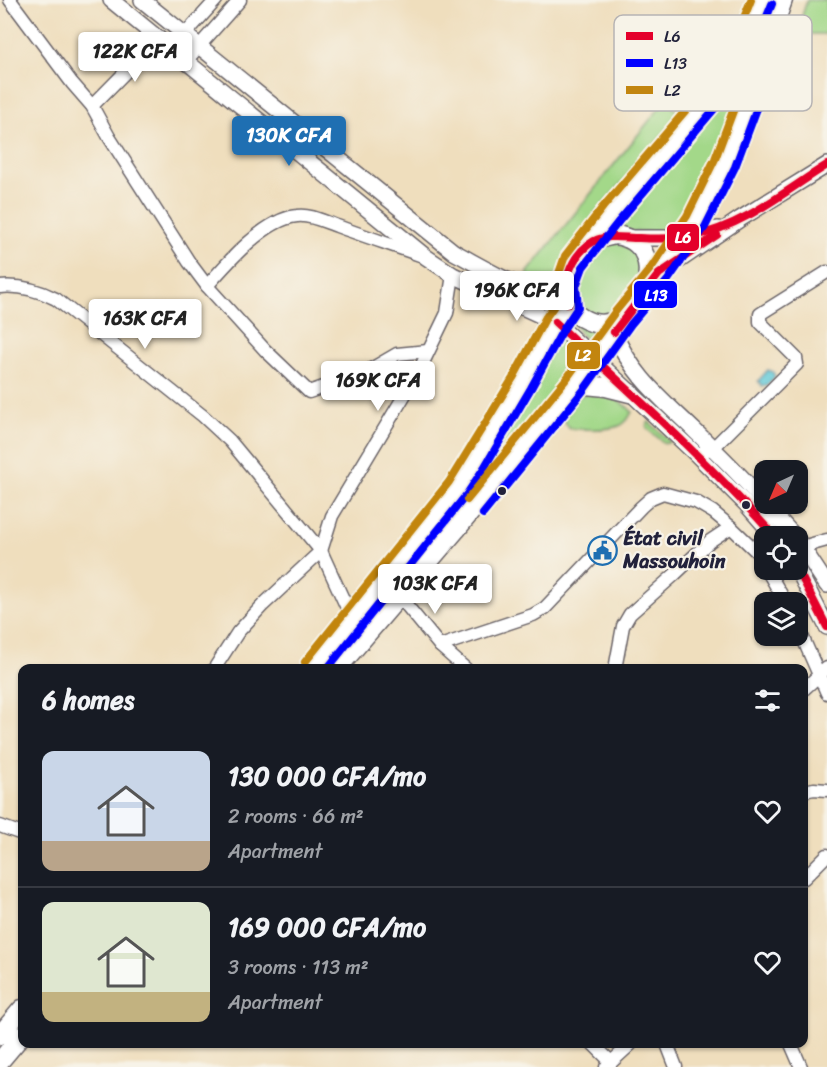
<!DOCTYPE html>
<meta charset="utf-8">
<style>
:root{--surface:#171b24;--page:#242831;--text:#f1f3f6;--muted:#9ea1a6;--line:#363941;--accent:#1f6fb2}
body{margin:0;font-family:Sriracha,sans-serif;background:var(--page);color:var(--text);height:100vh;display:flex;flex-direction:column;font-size:22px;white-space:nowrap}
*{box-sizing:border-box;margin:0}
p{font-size:20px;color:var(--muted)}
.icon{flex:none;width:33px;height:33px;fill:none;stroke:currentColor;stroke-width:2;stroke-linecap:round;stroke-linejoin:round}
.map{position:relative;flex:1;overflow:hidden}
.sheet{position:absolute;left:18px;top:664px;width:790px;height:384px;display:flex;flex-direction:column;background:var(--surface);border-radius:12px;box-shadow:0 2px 4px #0004}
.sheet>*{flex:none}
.needle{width:39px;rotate:224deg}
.controls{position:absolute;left:754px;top:460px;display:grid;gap:12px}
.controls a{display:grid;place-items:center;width:54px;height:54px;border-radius:12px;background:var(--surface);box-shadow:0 2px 4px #0004;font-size:30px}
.price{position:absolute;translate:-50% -51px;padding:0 14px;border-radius:6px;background:#fff;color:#222;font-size:20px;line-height:39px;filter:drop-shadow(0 2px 3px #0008)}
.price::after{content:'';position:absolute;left:50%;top:36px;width:18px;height:14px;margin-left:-9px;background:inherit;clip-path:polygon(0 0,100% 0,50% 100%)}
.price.selected{background:var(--accent);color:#fff}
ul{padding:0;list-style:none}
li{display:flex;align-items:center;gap:18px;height:150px;padding:0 24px}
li+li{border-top:2px solid var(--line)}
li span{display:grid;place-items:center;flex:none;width:168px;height:120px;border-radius:12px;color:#555}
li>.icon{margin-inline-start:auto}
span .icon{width:72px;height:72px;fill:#fffc;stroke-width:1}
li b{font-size:26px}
h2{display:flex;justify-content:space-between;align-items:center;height:72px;padding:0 24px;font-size:26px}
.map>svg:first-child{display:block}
.green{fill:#a3d889;stroke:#627d62;stroke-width:1.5}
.water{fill:#5ec9d8;stroke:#40768a;stroke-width:1.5}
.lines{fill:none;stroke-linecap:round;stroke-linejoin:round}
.minor-casing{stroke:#6a6468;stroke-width:15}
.major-casing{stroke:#6a6468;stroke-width:18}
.highway-casing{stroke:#6a6468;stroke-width:21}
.minor{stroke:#fff;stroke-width:12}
.major{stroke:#fff;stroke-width:15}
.highway{stroke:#fff;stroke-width:18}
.bus-1-casing{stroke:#f7f3e8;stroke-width:12}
.bus-2-casing{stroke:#f7f3e8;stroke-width:12}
.bus-3-casing{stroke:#f7f3e8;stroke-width:12}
.bus-1{stroke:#e4002b;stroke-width:8}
.bus-2{stroke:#00f;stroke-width:8}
.bus-3{stroke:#c2850f;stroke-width:8}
.bus-dot{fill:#22223b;stroke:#f7f3e8;stroke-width:2}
.labels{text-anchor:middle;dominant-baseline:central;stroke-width:4.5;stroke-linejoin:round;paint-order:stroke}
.poi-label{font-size:20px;font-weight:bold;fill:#22223b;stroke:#f7f3e8;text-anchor:start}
.key{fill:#f7f3e8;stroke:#b7b4b4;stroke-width:1.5}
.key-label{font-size:16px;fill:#22223b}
.line-badge{stroke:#f7f3e8;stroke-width:2}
.badge-label{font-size:16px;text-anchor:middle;font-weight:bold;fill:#fff}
</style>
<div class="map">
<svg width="827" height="1067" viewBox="0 0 827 1067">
<rect width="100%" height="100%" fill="#f7f3e8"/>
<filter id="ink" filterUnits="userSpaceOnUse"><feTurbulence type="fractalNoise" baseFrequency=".0167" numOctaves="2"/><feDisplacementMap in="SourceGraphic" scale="12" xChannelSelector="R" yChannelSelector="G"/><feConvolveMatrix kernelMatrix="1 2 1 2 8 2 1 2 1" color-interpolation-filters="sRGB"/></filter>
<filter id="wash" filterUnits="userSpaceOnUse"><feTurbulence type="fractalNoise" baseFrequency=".008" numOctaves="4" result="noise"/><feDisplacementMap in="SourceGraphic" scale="24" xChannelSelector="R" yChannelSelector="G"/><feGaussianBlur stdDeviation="1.35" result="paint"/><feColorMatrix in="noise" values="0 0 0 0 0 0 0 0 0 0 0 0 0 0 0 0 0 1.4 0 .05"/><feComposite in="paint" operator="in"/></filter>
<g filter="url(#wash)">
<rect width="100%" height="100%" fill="#efdebd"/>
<g class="green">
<path d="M807,0h20v34h-26l-4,-2z"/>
<path d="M759,35h3c-22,67 -45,134 -83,194l-5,3 -66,-1 124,-148 15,-22z"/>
<path d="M665,101l16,13 -88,103 -41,69 -24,-10v-4z"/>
<path d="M614,242l18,7c10,19 13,29 -1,47 -3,4 -7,11 -11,14 -3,3 -10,3 -14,4 -35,10 -43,-43 -18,-60 8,-5 17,-9 26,-12z"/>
<path d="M572,320l31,11 -13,12 -10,-10z"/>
<path d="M554,330l18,15 12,17 -111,132 -4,-4 20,-28z"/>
<path d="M595,392c13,4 29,9 37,20 -3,6 -7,12 -13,14 -10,4 -40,4 -50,2l-7,-10c5,-17 18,-25 33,-26z"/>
<path d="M649,422l21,19 -2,2h-4l-17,-15v-4z"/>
</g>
<path class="water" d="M768,370l5,2 2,5 -9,9h-4l-4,-5z"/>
</g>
<g filter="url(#ink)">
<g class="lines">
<defs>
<g id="minor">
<path d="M10,0l62,83 20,23 17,31 80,125 18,24 58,64 44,42 57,-20 31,-18 31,-3"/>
<path d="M171,50l45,-50"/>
<path d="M185,62l55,-62"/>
<path d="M92,106l66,-67"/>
<path d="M207,286c20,-23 58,-67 90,-70 13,-2 28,6 40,10 27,10 55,19 83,29"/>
<path d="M0,287c21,-2 38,3 56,12l147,117 27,25 91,110 32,70"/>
<path d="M704,451l9,-3 84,-84 -1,-6 -36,-36v-8l67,-42"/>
<path d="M798,548l29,-8"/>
<path d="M767,570l19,33"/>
<path d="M385,582l14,14 41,50 26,23"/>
<path d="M798,627l29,66"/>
<path d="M440,646l93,-31 12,-7 96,-101 10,-9 12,-5 33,9 17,10 18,15"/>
<path d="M214,669l24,-37 25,-27 58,-54 11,-35 87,-145 28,-58 6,-38"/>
<path d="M615,669l8,-43 7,-12 43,-38 37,-35 21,-14 25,24 9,-3"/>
<path d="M804,689l23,-21"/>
<path d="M804,791l10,-2 13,1"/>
<path d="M0,826l22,8"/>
<path d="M804,878l23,-23"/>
<path d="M593,1044l18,18"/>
<path d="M667,1044l9,23"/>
<path d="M791,1044l10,23"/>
<path d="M606,1067l25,-23"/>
</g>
<g id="major">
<path d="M111,0l315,257 27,18 102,47 141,132 51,51 28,32"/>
<path d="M142,0l312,252c34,18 72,43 111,45"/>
<path d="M628,238h57l33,-9"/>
<path d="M662,272l78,-53 87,-54"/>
<path d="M614,332c18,44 48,67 81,99 24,23 48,47 70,72"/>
<path d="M765,504l30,33"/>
<path d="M798,541l29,44"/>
<path d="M798,570l29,57"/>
</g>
<g id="highway">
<path d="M615,235c66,9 20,114 -33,83 -30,-17 -13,-61 11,-76 6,-4 14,-5 22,-7z"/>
<path d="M582,250l136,-162 25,-40 19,-48"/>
<path d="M643,294l42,-56 29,-51 23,-55 46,-132"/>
<path d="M575,384l31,3 24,6"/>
<path d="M313,669c55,-66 113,-132 161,-204 30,-46 55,-95 81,-143l13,-18"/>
<path d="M337,669l119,-139 110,-135 57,-77"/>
<path d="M0,1035l22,-26"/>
<path d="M0,1061l22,-26"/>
</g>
</defs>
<use href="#minor" class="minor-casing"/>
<use href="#major" class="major-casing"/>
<use href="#highway" class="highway-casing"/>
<use href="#minor" class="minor"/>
<use href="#major" class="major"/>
<use href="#highway" class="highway"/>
<defs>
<g id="bus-1">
<path d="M568,304c-7,-23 5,-51 26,-63 14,-7 30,-3 45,-3 19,1 37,1 55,-2 50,-10 91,-45 133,-71"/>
<path d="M555,322c75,70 152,138 220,215"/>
<path d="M614,332l45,-58 58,-39"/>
<path d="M798,570l29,57"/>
</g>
<g id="bus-2">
<path d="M483,514l100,-123 48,-67 37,-44 37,-53 30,-60 45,-120"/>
<path d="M327,669l140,-175 17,-26 47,-80 33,-60 14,-21 -2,-21 7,-19 36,-46 108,-127 25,-41 20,-49"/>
</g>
<g id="bus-3">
<path d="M467,500l100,-122 48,-66 36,-44 36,-52 28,-57 45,-120"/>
<path d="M305,662l144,-180 64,-104 33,-61 10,-14v-21l9,-26 38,-49 107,-125 24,-39 17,-43"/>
</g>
</defs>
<use href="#bus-1" class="bus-1-casing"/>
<use href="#bus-2" class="bus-2-casing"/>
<use href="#bus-3" class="bus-3-casing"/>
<use href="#bus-1" class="bus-1"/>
<use href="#bus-2" class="bus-2"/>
<use href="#bus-3" class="bus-3"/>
</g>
</g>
<defs>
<symbol id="civic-ring" viewBox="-11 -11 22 22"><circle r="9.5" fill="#f7f3e8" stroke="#1f6fb2" stroke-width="1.5"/><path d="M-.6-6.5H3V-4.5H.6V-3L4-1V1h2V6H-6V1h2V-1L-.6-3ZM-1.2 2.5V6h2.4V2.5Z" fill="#1f6fb2"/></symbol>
</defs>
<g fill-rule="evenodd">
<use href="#civic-ring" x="586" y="534" width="33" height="33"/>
</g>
<g class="bus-dot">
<circle cx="502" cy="491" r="5"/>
<circle cx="746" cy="505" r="5"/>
</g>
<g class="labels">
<g class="poi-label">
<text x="623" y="538">État civil<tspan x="623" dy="23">Massouhoin</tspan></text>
</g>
</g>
<rect x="614" y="15" width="198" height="96" rx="9" class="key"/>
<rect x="626" y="32" width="27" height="8" fill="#e4002b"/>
<rect x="626" y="59" width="27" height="8" fill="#00f"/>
<rect x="626" y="86" width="27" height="8" fill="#c2850f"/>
<g class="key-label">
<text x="664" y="42">L6</text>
<text x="664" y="69">L13</text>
<text x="664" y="96">L2</text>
</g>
<g class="line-badge">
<rect x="666" y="223" width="34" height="29" rx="6" fill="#e4002b"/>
<rect x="633" y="280" width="45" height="29" rx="6" fill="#00f"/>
<rect x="566" y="341" width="35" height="29" rx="6" fill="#c2850f"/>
</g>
<g class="badge-label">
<text x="683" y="243">L6</text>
<text x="656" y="301">L13</text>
<text x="583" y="361">L2</text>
</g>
</svg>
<div class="controls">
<a><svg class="needle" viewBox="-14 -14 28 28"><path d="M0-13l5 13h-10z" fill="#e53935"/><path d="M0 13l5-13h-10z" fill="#9ea1a6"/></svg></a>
<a><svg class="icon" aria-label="locate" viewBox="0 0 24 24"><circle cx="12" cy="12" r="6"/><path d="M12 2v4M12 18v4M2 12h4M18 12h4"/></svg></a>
<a><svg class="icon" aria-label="layers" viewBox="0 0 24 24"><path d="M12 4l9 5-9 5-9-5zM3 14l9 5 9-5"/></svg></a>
</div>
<b class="price" style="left:135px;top:83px">122K CFA</b>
<b class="price selected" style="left:289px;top:167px">130K CFA</b>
<b class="price" style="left:517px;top:322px">196K CFA</b>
<b class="price" style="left:145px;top:350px">163K CFA</b>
<b class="price" style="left:378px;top:412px">169K CFA</b>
<b class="price" style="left:435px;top:615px">103K CFA</b>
<section class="sheet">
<h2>6 homes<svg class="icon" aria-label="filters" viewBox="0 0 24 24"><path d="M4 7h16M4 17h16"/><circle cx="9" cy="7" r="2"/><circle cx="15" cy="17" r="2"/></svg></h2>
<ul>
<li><span style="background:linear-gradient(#c9d6e8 75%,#b9a48a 0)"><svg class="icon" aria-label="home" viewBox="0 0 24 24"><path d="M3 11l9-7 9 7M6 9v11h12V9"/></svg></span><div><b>130 000 CFA/mo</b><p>2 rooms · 66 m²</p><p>Apartment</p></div><svg class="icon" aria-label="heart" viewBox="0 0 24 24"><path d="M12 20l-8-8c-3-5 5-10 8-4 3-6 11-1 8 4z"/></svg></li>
<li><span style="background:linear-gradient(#dfe7d0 75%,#c2b280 0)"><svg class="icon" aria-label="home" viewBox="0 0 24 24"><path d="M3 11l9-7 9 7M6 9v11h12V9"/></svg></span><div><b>169 000 CFA/mo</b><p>3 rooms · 113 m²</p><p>Apartment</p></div><svg class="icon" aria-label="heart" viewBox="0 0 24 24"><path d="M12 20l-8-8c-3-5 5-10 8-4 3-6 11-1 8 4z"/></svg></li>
</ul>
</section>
</div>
